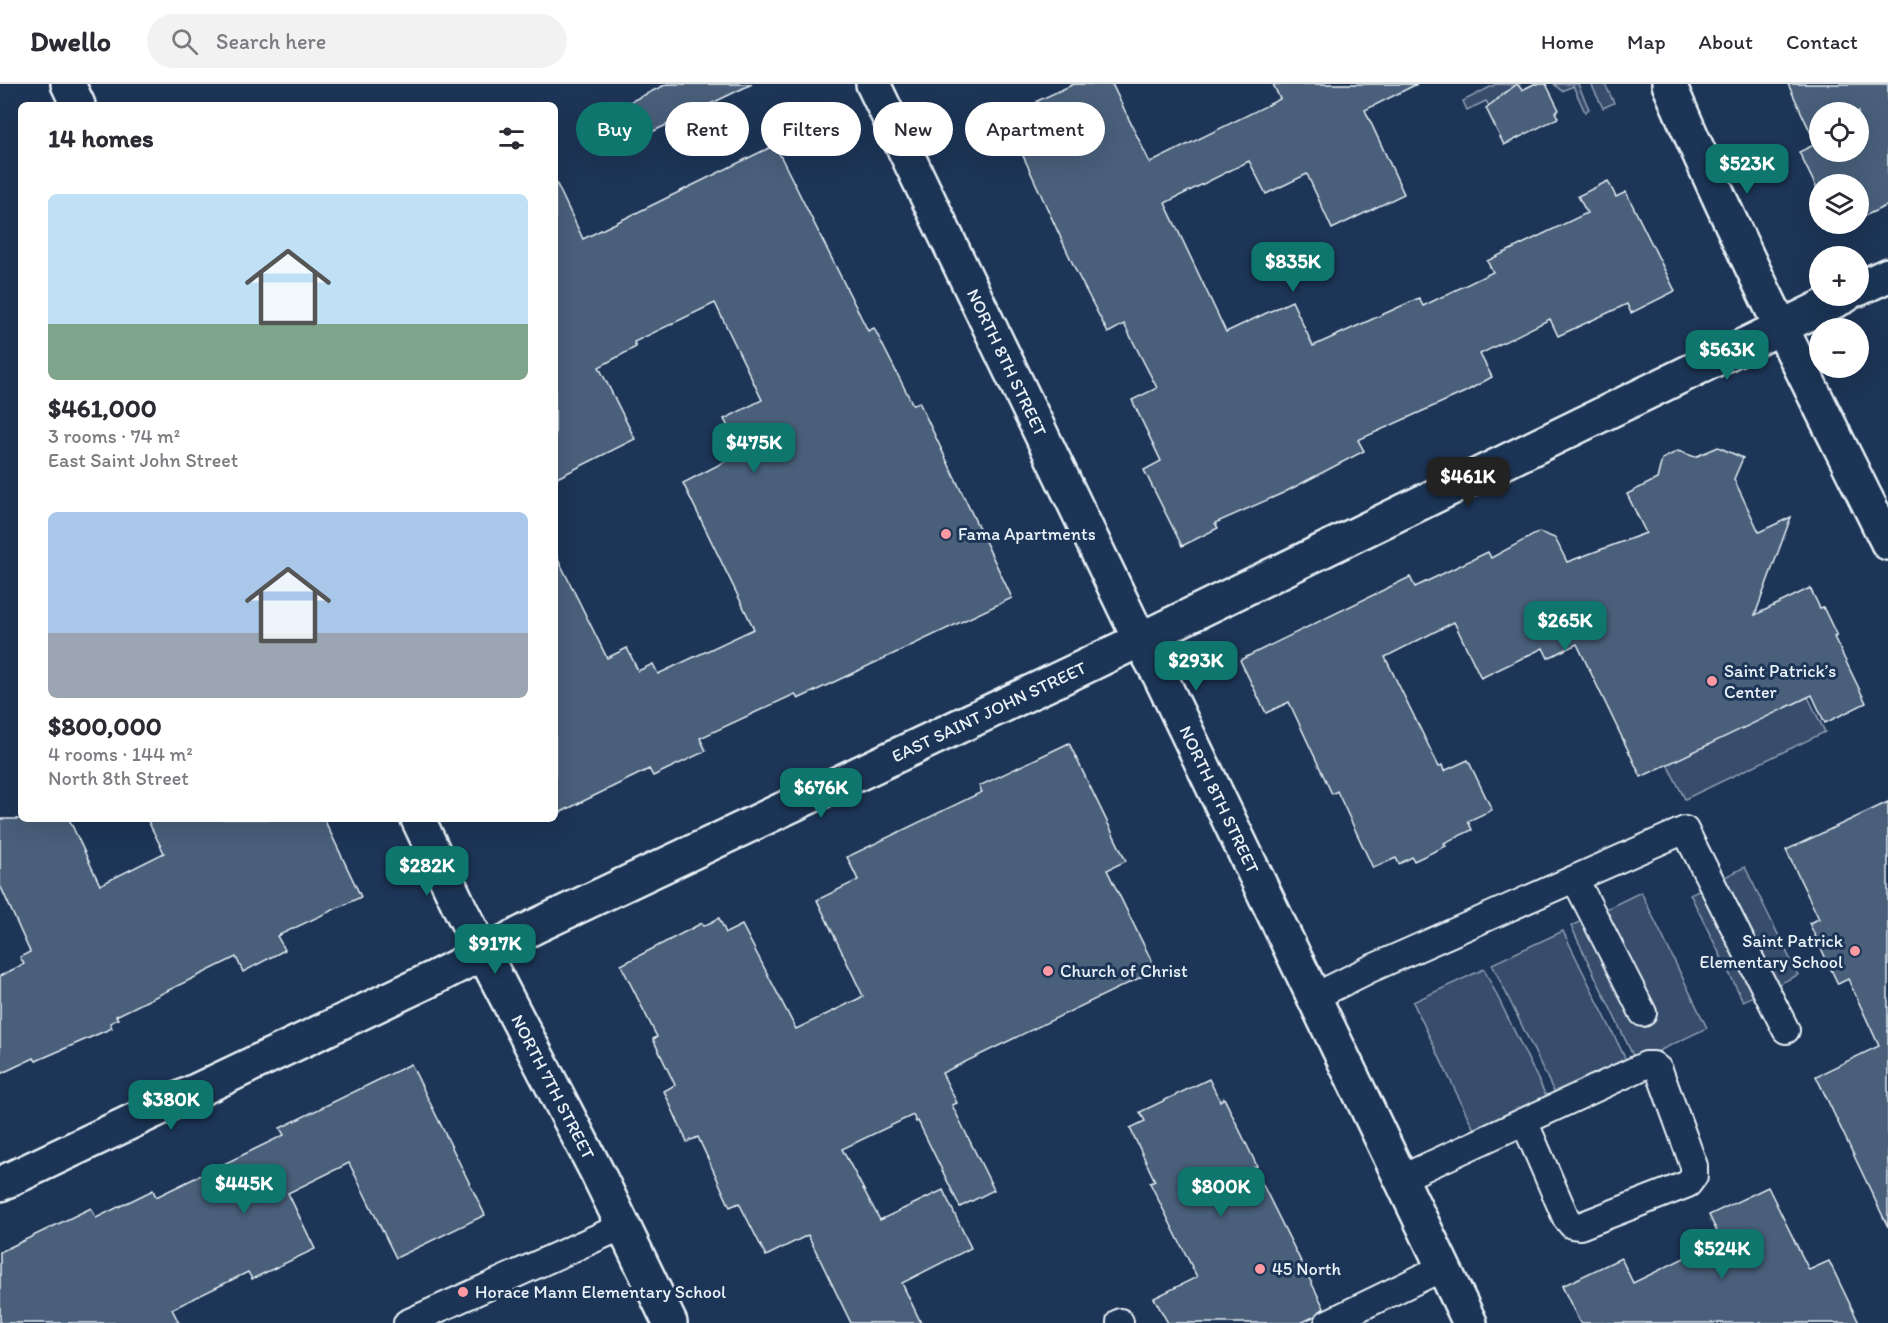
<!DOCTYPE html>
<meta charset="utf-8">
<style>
:root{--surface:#fff;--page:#f2f2f3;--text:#2b2b33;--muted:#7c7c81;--line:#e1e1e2;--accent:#0f766e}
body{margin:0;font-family:Itim,sans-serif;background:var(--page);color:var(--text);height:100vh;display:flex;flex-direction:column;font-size:22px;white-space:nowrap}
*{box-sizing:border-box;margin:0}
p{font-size:20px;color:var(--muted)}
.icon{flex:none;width:33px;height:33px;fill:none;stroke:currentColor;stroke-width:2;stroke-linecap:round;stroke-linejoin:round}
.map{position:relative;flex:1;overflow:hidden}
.details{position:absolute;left:18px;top:18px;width:540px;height:720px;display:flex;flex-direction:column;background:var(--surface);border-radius:9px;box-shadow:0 6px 24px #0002}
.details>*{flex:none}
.top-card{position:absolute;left:576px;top:18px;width:570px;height:54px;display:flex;gap:12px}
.tools{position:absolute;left:1809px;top:18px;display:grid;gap:12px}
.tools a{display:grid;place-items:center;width:60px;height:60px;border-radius:50%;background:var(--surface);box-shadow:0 6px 24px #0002;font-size:30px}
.price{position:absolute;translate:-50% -51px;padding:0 14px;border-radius:12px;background:var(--accent);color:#fff;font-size:20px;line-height:39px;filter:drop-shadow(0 2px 3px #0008)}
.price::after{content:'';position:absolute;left:50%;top:36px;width:18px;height:14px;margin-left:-9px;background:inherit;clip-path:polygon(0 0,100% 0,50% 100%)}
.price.on{background:#222;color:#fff}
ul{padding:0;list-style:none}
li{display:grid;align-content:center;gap:12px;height:318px;padding:0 30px}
li span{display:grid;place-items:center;height:186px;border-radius:9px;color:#555}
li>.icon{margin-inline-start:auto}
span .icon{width:108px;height:108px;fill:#fffc;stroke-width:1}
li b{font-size:26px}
h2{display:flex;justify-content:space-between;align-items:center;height:72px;padding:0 30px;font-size:26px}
.chip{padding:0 21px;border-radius:27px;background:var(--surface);box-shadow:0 6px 24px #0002;font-size:21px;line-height:54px}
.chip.on{background:var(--accent);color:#fff}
header{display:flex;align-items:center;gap:36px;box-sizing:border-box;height:84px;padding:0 30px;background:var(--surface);border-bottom:2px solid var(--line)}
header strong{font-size:28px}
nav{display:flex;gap:33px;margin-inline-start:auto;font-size:21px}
.search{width:420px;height:54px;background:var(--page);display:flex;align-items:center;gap:15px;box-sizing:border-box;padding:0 21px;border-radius:33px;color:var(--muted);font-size:22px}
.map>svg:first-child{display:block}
.green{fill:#374d6c;stroke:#909fb2;stroke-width:1.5}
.building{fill:#495e7a;stroke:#e8f1f8;stroke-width:1.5;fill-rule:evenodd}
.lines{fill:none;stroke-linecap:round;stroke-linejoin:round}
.service-casing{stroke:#e8f1f8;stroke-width:30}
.minor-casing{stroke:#e8f1f8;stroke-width:38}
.tertiary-casing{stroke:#e8f1f8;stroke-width:38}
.service{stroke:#1d3557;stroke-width:26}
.minor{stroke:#1d3557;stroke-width:33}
.tertiary{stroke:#1d3557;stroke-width:33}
.poi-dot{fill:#ff9aa2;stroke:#1d3557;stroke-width:2}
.labels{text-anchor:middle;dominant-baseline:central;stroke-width:6;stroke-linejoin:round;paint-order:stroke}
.street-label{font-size:18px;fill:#e8f1f8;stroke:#1d3557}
.poi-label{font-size:18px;fill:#e8f1f8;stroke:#1d3557;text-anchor:start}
</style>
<header>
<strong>Dwello</strong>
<div class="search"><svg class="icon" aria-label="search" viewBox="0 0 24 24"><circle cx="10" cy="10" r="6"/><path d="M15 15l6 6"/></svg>Search here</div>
<nav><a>Home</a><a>Map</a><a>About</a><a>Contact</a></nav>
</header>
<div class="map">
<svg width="1888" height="1239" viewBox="0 0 1888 1239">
<rect width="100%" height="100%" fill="#1d3557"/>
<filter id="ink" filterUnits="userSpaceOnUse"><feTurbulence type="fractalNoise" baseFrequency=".0167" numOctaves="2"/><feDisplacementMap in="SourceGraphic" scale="12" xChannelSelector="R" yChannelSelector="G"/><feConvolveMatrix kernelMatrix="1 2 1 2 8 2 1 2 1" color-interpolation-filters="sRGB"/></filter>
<g filter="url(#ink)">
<g class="green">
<path d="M1496,0l23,1 -18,9 3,5 -15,7 -3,-5 -19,9 -4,-9z"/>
<path d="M1554,0h24l11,25 -4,3 -12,-26 -11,5z"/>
<path d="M1591,0h14l9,19 -11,5z"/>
<path d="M1808,613l17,35 -140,67 -18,-35z"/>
<path d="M1745,783l53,108 -55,26 -53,-107z"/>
<path d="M1641,808l66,136 -71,34 -65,-136z"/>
<path d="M1563,847l66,135 -71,34 -66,-136z"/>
<path d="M1484,885l66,135 -72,34 -65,-136z"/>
</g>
<g class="building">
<path d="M667,0h85l-119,57 -18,-32z"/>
<path d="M1074,0h38l38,79 130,-64 -7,-15h144l-52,26 39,84 -72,35 -25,-55 -41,20 -17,-33 -84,42 61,129 66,-31 21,45 106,-48 4,8 70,-34 -6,-11 100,-48 -9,-17 30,-15 8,16 10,-5 49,99 -44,22 -4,-9 -69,32 -8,-17 -70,35 12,23 -27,15 -107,48 6,11 -81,42 -68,30 3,5 -36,18 -38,-76 17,-9 -29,-61 25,-12 -33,-64 -16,9 -31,-60 -58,-126 10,-4 -13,-27 23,-11 -2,-4z"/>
<path d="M1517,0l5,6 12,-6h12l13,26 -4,2 3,6 -54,27 -18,-37z"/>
<path d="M1788,0h100v121l-30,14v-35h-38v11l-21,-43 17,-8zM1820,28h38v40h-38z"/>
<path d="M775,61l93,186 6,-3 39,77 6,-3 93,196 -214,101 -3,-5 -95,44 6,13 -53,25 -4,-7 -94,46v-262l52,105 20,-10 11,23 15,-7 5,10 96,-45 -71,-146 59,-30 -18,-34 38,-19 -47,-97 -81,39 2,5 -37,20 36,72 -80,40v-299l28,59z"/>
<path d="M1718,363l25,11 -9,21 25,53 32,-15 -36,98 55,-27 10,20 3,-1 14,29 -3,1 32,66 -41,20 -13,-28 -171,82 -64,-133 -29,14 -5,-10 -62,30 -27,-56 -69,35 54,110 3,-2 2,6 24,-11 24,50 -24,11 4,9 -28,13 2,3 -32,15 -2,-4 -13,7 -3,-6 -23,10 -36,-77 -5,3 -43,-92 -23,11 -26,-53 170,-83 5,10 73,-35 3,6 48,-26 16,6 12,24 79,-29 -19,-39 30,-15 5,-20 16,-8 17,6z"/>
<path d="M1069,659l57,118 -19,9 49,100 -214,103 15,30 -5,2 42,85 -34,17 -42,-86 -2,1 -3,-7 -71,34 38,71 63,-30 28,58 -69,35 19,40h-70l-43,-88 -42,21 -27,-53 -9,4 -32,-70 -11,5 -23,-51 11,-6 -22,-46 4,-2 -36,-72 81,-42 2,3 15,-8 7,15 16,-8 54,104 62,-30 5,-3 -46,-96 41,-20 -11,-23 135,-65 -3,-6z"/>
<path d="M1888,718v425l-72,-151 63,-30 -31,-67 -10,5 -29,-61 10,-4 -33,-69z"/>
<path d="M0,735h69l31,66 64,-32 -17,-34h177l37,78 -84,39 8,14 -42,22 -7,-15 -120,59 2,3 -8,4 2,5 -76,33 -2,-3 -34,16v-98l24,-12 -4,-7 10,-5 -30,-67z"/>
<path d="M411,980l74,151 -89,43 -47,-95 -61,30 27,56 -63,30 -4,-7 -76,37 7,14h-179v-71l91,-44 5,10 57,-28 3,7 128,-62 -4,-7z"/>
<path d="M1209,995l11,22 4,-3 33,68 -3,1 70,141 -9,8 -14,7h-133l-14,-25 43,-21 -47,-94 5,-2 -25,-53 15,-7 -5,-9z"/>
<path d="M1768,1103l41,83 20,-9 30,62h-279l-18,-37 59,-28 12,25 88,-43 -12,-25z"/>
</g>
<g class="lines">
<defs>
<g id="service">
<path d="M1575,795l68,134"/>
<path d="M1314,913l56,-28 315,-139 101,200"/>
<path d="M1402,1094l244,-113h7l6,5 35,96v10l-6,8 -108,42 -8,-1 -6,-7 -42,-97"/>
<path d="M1120,1238v1"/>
<path d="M407,1239l216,-97"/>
<path d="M1328,1239l116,-56"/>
</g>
<g id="minor">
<path id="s1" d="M873,0l267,556 20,36 310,647"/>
<path d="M1669,0c66,156 144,307 219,459"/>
<path d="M1858,205l30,-14"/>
<path id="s2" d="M0,1100l436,-207 100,-51 548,-259 761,-371"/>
</g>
<g id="tertiary">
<path d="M68,0l10,21"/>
<path id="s3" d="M418,735l43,91 137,264 72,149"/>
</g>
</defs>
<use href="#service" class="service-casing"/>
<use href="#minor" class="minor-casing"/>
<use href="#tertiary" class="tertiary-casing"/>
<use href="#service" class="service"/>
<use href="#minor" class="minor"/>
<use href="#tertiary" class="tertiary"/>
</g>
</g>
<g class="poi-dot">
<circle cx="946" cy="450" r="6"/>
<circle cx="1712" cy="597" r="6"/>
<circle cx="1855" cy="867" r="6"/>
<circle cx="1048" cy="887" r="6"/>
<circle cx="1260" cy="1185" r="6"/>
<circle cx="463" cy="1208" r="6"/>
</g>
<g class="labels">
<g class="street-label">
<text stroke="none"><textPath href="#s1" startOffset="309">NORTH 8TH STREET</textPath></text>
<text stroke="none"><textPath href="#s2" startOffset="1096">EAST SAINT JOHN STREET</textPath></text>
<text stroke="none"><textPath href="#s1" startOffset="795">NORTH 8TH STREET</textPath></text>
<text stroke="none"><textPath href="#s3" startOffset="300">NORTH 7TH STREET</textPath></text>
</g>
<g class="poi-label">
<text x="958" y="450">Fama Apartments</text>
<text x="1724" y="587">Saint Patrick’s<tspan x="1724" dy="21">Center</tspan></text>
<text x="1843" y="857" text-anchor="end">Saint Patrick<tspan x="1843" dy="21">Elementary School</tspan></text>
<text x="1060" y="887">Church of Christ</text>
<text x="1272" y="1185">45 North</text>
<text x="475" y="1208">Horace Mann Elementary School</text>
</g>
</g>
</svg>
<div class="tools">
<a><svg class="icon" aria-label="locate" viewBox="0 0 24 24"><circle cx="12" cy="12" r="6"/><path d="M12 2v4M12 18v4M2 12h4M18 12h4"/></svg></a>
<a><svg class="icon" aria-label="layers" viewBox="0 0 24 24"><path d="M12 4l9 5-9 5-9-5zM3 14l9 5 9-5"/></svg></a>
<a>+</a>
<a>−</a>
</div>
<b class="price" style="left:1747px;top:111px">$523K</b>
<b class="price" style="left:1293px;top:209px">$835K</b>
<b class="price" style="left:1727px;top:297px">$563K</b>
<b class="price" style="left:754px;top:390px">$475K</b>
<b class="price on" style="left:1468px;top:424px">$461K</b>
<b class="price" style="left:1565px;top:568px">$265K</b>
<b class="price" style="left:1196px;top:608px">$293K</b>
<b class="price" style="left:821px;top:735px">$676K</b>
<b class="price" style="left:427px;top:813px">$282K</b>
<b class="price" style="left:495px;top:891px">$917K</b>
<b class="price" style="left:171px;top:1047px">$380K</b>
<b class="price" style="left:244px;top:1131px">$445K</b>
<b class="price" style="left:1221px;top:1134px">$800K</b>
<b class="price" style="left:1722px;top:1196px">$524K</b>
<div class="top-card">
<a class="chip on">Buy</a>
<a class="chip">Rent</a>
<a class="chip">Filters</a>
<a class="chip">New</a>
<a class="chip">Apartment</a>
</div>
<section class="details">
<h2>14 homes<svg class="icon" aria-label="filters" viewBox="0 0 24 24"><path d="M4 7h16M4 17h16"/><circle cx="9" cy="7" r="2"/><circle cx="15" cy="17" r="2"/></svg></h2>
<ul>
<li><span style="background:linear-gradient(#bfe0f5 70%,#7fa58c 0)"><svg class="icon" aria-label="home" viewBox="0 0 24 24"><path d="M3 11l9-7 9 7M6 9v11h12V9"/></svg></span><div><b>$461,000</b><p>3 rooms · 74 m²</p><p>East Saint John Street</p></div></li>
<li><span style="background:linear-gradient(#a9c7e8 65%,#9aa5b1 0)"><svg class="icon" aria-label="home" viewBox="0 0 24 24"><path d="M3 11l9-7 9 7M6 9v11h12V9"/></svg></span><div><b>$800,000</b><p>4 rooms · 144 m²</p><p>North 8th Street</p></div></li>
</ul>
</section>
</div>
